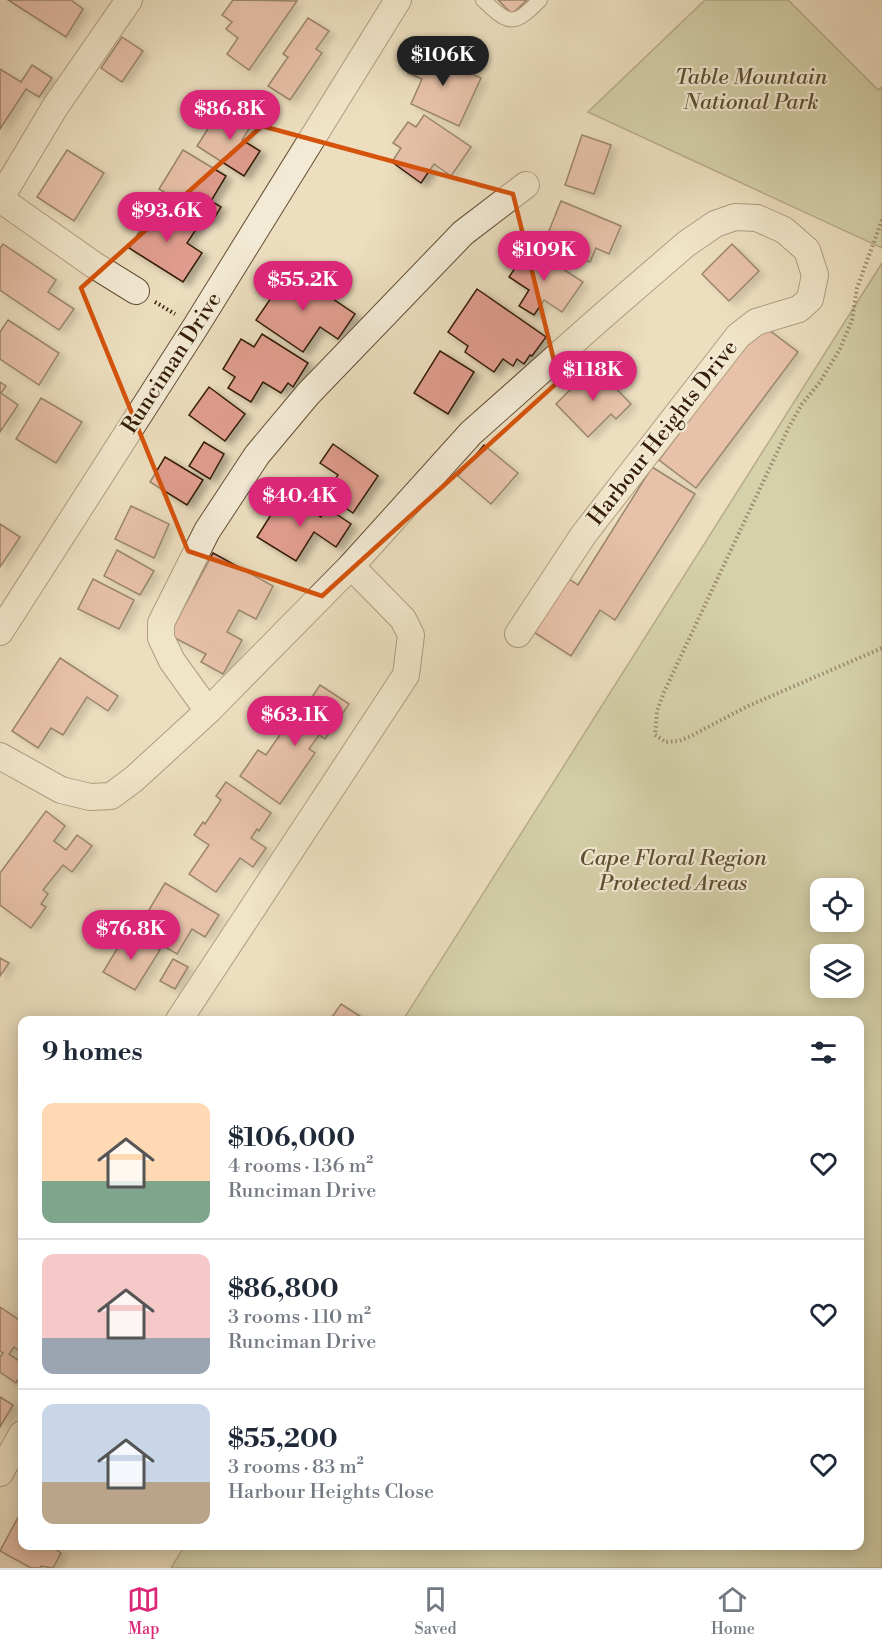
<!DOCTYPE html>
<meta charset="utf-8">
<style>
:root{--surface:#fff;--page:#f2f2f3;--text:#1f2937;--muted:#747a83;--line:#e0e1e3;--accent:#db2777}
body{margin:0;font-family:"Libre Bodoni",serif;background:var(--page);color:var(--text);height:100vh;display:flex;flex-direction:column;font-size:22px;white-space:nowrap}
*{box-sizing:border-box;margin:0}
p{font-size:20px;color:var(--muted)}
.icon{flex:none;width:33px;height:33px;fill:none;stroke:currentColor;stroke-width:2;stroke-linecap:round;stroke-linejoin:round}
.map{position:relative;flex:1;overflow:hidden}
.panel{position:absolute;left:18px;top:1016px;width:846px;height:534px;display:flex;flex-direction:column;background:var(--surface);border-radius:12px;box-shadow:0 3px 15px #0003}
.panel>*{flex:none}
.tools{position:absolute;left:810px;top:878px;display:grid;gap:12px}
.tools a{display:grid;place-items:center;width:54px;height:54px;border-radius:12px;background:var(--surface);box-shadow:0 3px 15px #0003;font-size:30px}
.price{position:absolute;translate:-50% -51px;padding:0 14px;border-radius:21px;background:var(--accent);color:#fff;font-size:20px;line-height:39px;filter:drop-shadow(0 2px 3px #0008)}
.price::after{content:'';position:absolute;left:50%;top:36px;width:18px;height:14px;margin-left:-9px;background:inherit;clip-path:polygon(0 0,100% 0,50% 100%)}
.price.current{background:#222;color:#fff}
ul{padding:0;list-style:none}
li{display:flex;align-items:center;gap:18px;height:150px;padding:0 24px}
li+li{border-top:2px solid var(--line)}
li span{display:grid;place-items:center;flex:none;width:168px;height:120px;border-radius:12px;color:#555}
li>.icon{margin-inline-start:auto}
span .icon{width:72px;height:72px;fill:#fffc;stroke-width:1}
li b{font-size:26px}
h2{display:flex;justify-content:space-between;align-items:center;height:72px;padding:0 24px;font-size:26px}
.tabs{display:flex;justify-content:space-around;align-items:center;height:84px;border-top:2px solid var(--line);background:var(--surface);font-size:16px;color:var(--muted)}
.tabs a{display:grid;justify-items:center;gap:3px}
.tabs .current{color:var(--accent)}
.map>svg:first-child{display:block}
.green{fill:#b9c190;stroke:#78704c;stroke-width:1.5;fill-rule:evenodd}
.building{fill:#e09d8f;stroke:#361e07;stroke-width:1.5;filter:url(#shadow)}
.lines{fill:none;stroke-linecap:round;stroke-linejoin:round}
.service-casing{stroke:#644e35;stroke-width:16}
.minor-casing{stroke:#644e35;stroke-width:28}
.path{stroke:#361e07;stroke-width:4;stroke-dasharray:1.5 3;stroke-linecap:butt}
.service{stroke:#f3ead5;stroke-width:14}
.minor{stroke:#f3ead5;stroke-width:26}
.marked{fill:none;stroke:#d6530c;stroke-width:4.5;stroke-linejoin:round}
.labels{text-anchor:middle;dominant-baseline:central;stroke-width:4.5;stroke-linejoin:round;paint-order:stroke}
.park-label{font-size:22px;font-style:italic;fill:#5d4f30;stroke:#f3ead5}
.street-label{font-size:22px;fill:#361e07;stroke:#f3ead5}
</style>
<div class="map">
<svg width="882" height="1568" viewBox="0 0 882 1568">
<defs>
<filter id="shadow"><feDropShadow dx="6" dy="4" stdDeviation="3" flood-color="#0004"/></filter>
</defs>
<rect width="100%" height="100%" fill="#ecdebf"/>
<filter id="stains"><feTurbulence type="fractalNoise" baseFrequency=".00333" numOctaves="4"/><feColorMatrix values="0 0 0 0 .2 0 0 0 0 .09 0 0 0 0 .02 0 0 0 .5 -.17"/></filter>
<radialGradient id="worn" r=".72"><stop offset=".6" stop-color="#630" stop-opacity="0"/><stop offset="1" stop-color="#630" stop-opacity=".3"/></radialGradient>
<g class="green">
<path d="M705,0h83l90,90 4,-3v161l-294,-136z"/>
<path d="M882,263v1305h-711l14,-23h675v-525h-457zM820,888h34v33h-34zM820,954h34v33h-34z"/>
</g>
<g class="building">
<path d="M8,0h63l12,9 -17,28z"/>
<path d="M233,0l64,1 -48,69 -22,-16 11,-16 -12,-9 6,-7 -10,-7z"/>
<path d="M498,0h29l-15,14z"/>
<path d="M308,18l21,13 -13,18 6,4 -32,47 -22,-14 20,-29 -5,-3z"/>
<path d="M122,37l21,14 -21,31 -21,-14z"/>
<path d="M419,49l62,29 -22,48 -48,-22 11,-25 -14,-6z"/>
<path d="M32,65l20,13 -13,19 -13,-8 -26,40v-60l21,13z"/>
<path d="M223,105l29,19 -10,16 18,11 -16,25 -47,-30z"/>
<path d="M424,115l47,32 -20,29 -17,-12 -13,19 -29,-21 9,-14 -8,-5 15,-21 8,5z"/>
<path d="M582,135l29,10 -17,49 -29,-9z"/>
<path d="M67,150l37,23 -30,48 -37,-24z"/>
<path d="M183,150l43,26 -15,25 10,6 -9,15 -53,-33z"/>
<path d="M561,201l60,25 -12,28 -13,-6 -6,14 -46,-19z"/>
<path d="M157,203l40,25 -10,15 15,10 -19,29 -54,-34z"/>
<path d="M3,244l53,36 -8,12 26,17 -15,21 -59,-40v-42z"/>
<path d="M732,244l27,27 -30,30 -27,-27z"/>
<path d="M529,247l54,35 -21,30 -18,-12 -10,15 -15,-9 10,-16 -20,-13z"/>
<path d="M290,270l65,44 -17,25 -18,-12 -17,25 -47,-32z"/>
<path d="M477,289l69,48 -14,19 -2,-1 -6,9 -7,-5 -4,7 -10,-7 -9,13 -29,-20 3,-6 -20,-14z"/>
<path d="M8,320l51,33 -20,32 -39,-26v-27z"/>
<path d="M761,324l37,28 -102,136 -37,-28z"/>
<path d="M262,334l46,29 -15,24 -5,-4 -7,10 -18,-11 -12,20 -23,-14 7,-11 -12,-8 18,-30 13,8z"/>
<path d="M440,351l34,21 -26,42 -34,-21z"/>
<path d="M594,366l37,38 -15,15 -5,-5 -23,23 -32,-33z"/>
<path d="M0,382l6,4 -5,7 17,12 -18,27z"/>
<path d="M209,387l36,27 -20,27 -36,-26z"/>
<path d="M41,398l41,24 -26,41 -40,-24z"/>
<path d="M204,442l20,12 -14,25 -21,-13z"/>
<path d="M333,444l45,32 -25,37 -28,-19 13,-19 -18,-12z"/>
<path d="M484,445l34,28 -27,31 -33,-28z"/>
<path d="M165,457l38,23 -16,25 -37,-23z"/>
<path d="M652,467l43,27 -80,126 -15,-10 -29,46 -39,-25 34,-54 12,8z"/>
<path d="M284,494l37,23 6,-9 24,16 -15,23 -22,-15 -18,29 -39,-24z"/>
<path d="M131,506l38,18 -15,34 -39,-19z"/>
<path d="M0,524l20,13 -20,30z"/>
<path d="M117,550l37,21 -14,24 -36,-19z"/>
<path d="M213,553l60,33 -17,33 -17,-9 -12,22 15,8 -19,34 -22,-12 5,-8 -37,-19z"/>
<path d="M93,579l41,21 -15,29 -41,-20z"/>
<path d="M60,658l58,38 -10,15 -21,-14 -24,38 -12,-7 -13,20 -26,-17z"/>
<path d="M320,685l29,19 -24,35 -6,-4 -10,14 6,4 -35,51 -40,-28 18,-26 8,5 20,-29 5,3z"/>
<path d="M226,782l45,31 -12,18 -2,-2 -6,9 15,10 -13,19 -13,-9 -24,34 -27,-18 20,-29 -15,-10 9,-13 2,2 16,-24 -5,-4z"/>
<path d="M46,811l19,15 -11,15 12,9 11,-15 15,11 -20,26 -9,-7 -20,25 5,4 -7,10 5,3 -15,21 -31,-23v-32z"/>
<path d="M165,883l54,32 -14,22 -13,-8 -15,25 -40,-24z"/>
<path d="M128,931l32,19 -25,40 -32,-18z"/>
<path d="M0,958l9,5 -9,13z"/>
<path d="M173,959l15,8 -13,22 -15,-8z"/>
<path d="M341,1004l25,16h-36z"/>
<path d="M0,1307l22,15v31l-8,-6 -5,7 13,9v10l-6,10 -16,-11v-15l3,-4 -3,-2z"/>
<path d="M0,1397l13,8 -13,22z"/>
<path d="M22,1510v35h31l-1,2 9,6 -8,15 -12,-2 -1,2h-9l-31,-17z"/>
</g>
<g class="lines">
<defs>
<path id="service" d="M483,0c27,26 31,26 57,0"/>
<g id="minor">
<path d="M0,199l55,-92 74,-107"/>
<path d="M0,199l94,66 42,26"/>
<path d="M0,632l196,-306 202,-326"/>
<path d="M208,711l-36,-50 -11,-23v-15l46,-92 50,-76 51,-61 155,-161 63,-48"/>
<path d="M0,756l61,34 29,7 21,-1 23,-17 74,-68 143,-145 120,-133 127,-113 88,-76 29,-20 20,-7 22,1 27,12 23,20 8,25 -5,24 -11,10 -43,13 -18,14 -154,198 -66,100"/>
<path d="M179,1020l227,-345 5,-40 -8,-16 -52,-53"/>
<path d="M0,1473l22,-39"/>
</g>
</defs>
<use href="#service" class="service-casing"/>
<use href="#minor" class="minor-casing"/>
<g class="path">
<path d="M882,220l-25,68 -5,32 -12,29 -20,33 -18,22 -13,23 -125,265 -7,19 -2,24 11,7 13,-1 12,-5 55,-29 136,-59"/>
<path d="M155,302l20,12"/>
</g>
<use href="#service" class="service"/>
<use href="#minor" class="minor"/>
</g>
<path d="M0 0H882V1568H0ZM262,126l251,68 46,187 -237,215 -134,-45 -107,-263z" fill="#ecdebf" fill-opacity=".55" fill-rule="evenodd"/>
<path class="marked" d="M262,126l251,68 46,187 -237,215 -134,-45 -107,-263z"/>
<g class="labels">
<g class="park-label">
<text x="751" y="77">Table Mountain<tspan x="751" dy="25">National Park</tspan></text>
<text x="673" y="858">Cape Floral Region<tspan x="673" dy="25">Protected Areas</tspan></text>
</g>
<g class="street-label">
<text transform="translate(172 363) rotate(-57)">Runciman Drive</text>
<text transform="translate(663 433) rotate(-52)">Harbour Heights Drive</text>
</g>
</g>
<rect width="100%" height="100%" filter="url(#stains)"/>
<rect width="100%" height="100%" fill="url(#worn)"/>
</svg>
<div class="tools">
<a><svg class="icon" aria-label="locate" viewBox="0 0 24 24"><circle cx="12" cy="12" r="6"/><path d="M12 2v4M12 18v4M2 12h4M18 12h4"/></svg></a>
<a><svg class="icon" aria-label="layers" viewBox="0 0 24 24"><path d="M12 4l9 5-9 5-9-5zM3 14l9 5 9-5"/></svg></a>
</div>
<b class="price current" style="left:443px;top:87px">$106K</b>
<b class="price" style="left:230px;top:141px">$86.8K</b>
<b class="price" style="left:167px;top:243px">$93.6K</b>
<b class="price" style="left:544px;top:282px">$109K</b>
<b class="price" style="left:303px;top:312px">$55.2K</b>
<b class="price" style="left:593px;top:402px">$118K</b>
<b class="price" style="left:300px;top:528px">$40.4K</b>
<b class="price" style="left:295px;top:747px">$63.1K</b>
<b class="price" style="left:131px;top:961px">$76.8K</b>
<section class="panel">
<h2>9 homes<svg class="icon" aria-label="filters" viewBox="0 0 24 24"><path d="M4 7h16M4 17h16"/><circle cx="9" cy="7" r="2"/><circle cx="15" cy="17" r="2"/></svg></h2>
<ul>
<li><span style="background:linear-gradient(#ffd9b3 65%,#7fa58c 0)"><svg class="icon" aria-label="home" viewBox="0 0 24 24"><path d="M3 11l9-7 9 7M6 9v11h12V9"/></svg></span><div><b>$106,000</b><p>4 rooms · 136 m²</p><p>Runciman Drive</p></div><svg class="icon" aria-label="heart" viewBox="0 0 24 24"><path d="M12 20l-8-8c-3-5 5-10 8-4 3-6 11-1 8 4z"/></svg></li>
<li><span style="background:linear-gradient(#f6c9c9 70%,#9aa5b1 0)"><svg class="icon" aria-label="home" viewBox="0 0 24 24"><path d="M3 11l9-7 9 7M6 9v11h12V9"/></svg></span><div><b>$86,800</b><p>3 rooms · 110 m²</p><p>Runciman Drive</p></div><svg class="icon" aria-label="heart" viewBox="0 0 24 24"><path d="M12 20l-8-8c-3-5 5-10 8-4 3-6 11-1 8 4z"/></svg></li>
<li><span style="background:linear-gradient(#c9d6e8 65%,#b9a48a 0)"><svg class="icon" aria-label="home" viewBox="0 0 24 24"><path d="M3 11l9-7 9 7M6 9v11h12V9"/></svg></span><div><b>$55,200</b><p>3 rooms · 83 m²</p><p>Harbour Heights Close</p></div><svg class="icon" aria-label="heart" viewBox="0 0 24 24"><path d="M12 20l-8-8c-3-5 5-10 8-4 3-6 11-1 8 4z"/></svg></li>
</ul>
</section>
</div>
<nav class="tabs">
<a class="current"><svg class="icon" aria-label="map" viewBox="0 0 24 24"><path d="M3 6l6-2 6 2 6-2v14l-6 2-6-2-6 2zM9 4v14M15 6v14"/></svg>Map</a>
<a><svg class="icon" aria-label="saved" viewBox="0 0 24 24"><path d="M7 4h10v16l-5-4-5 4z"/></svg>Saved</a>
<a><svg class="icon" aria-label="home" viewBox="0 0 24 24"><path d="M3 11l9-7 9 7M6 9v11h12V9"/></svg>Home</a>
</nav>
